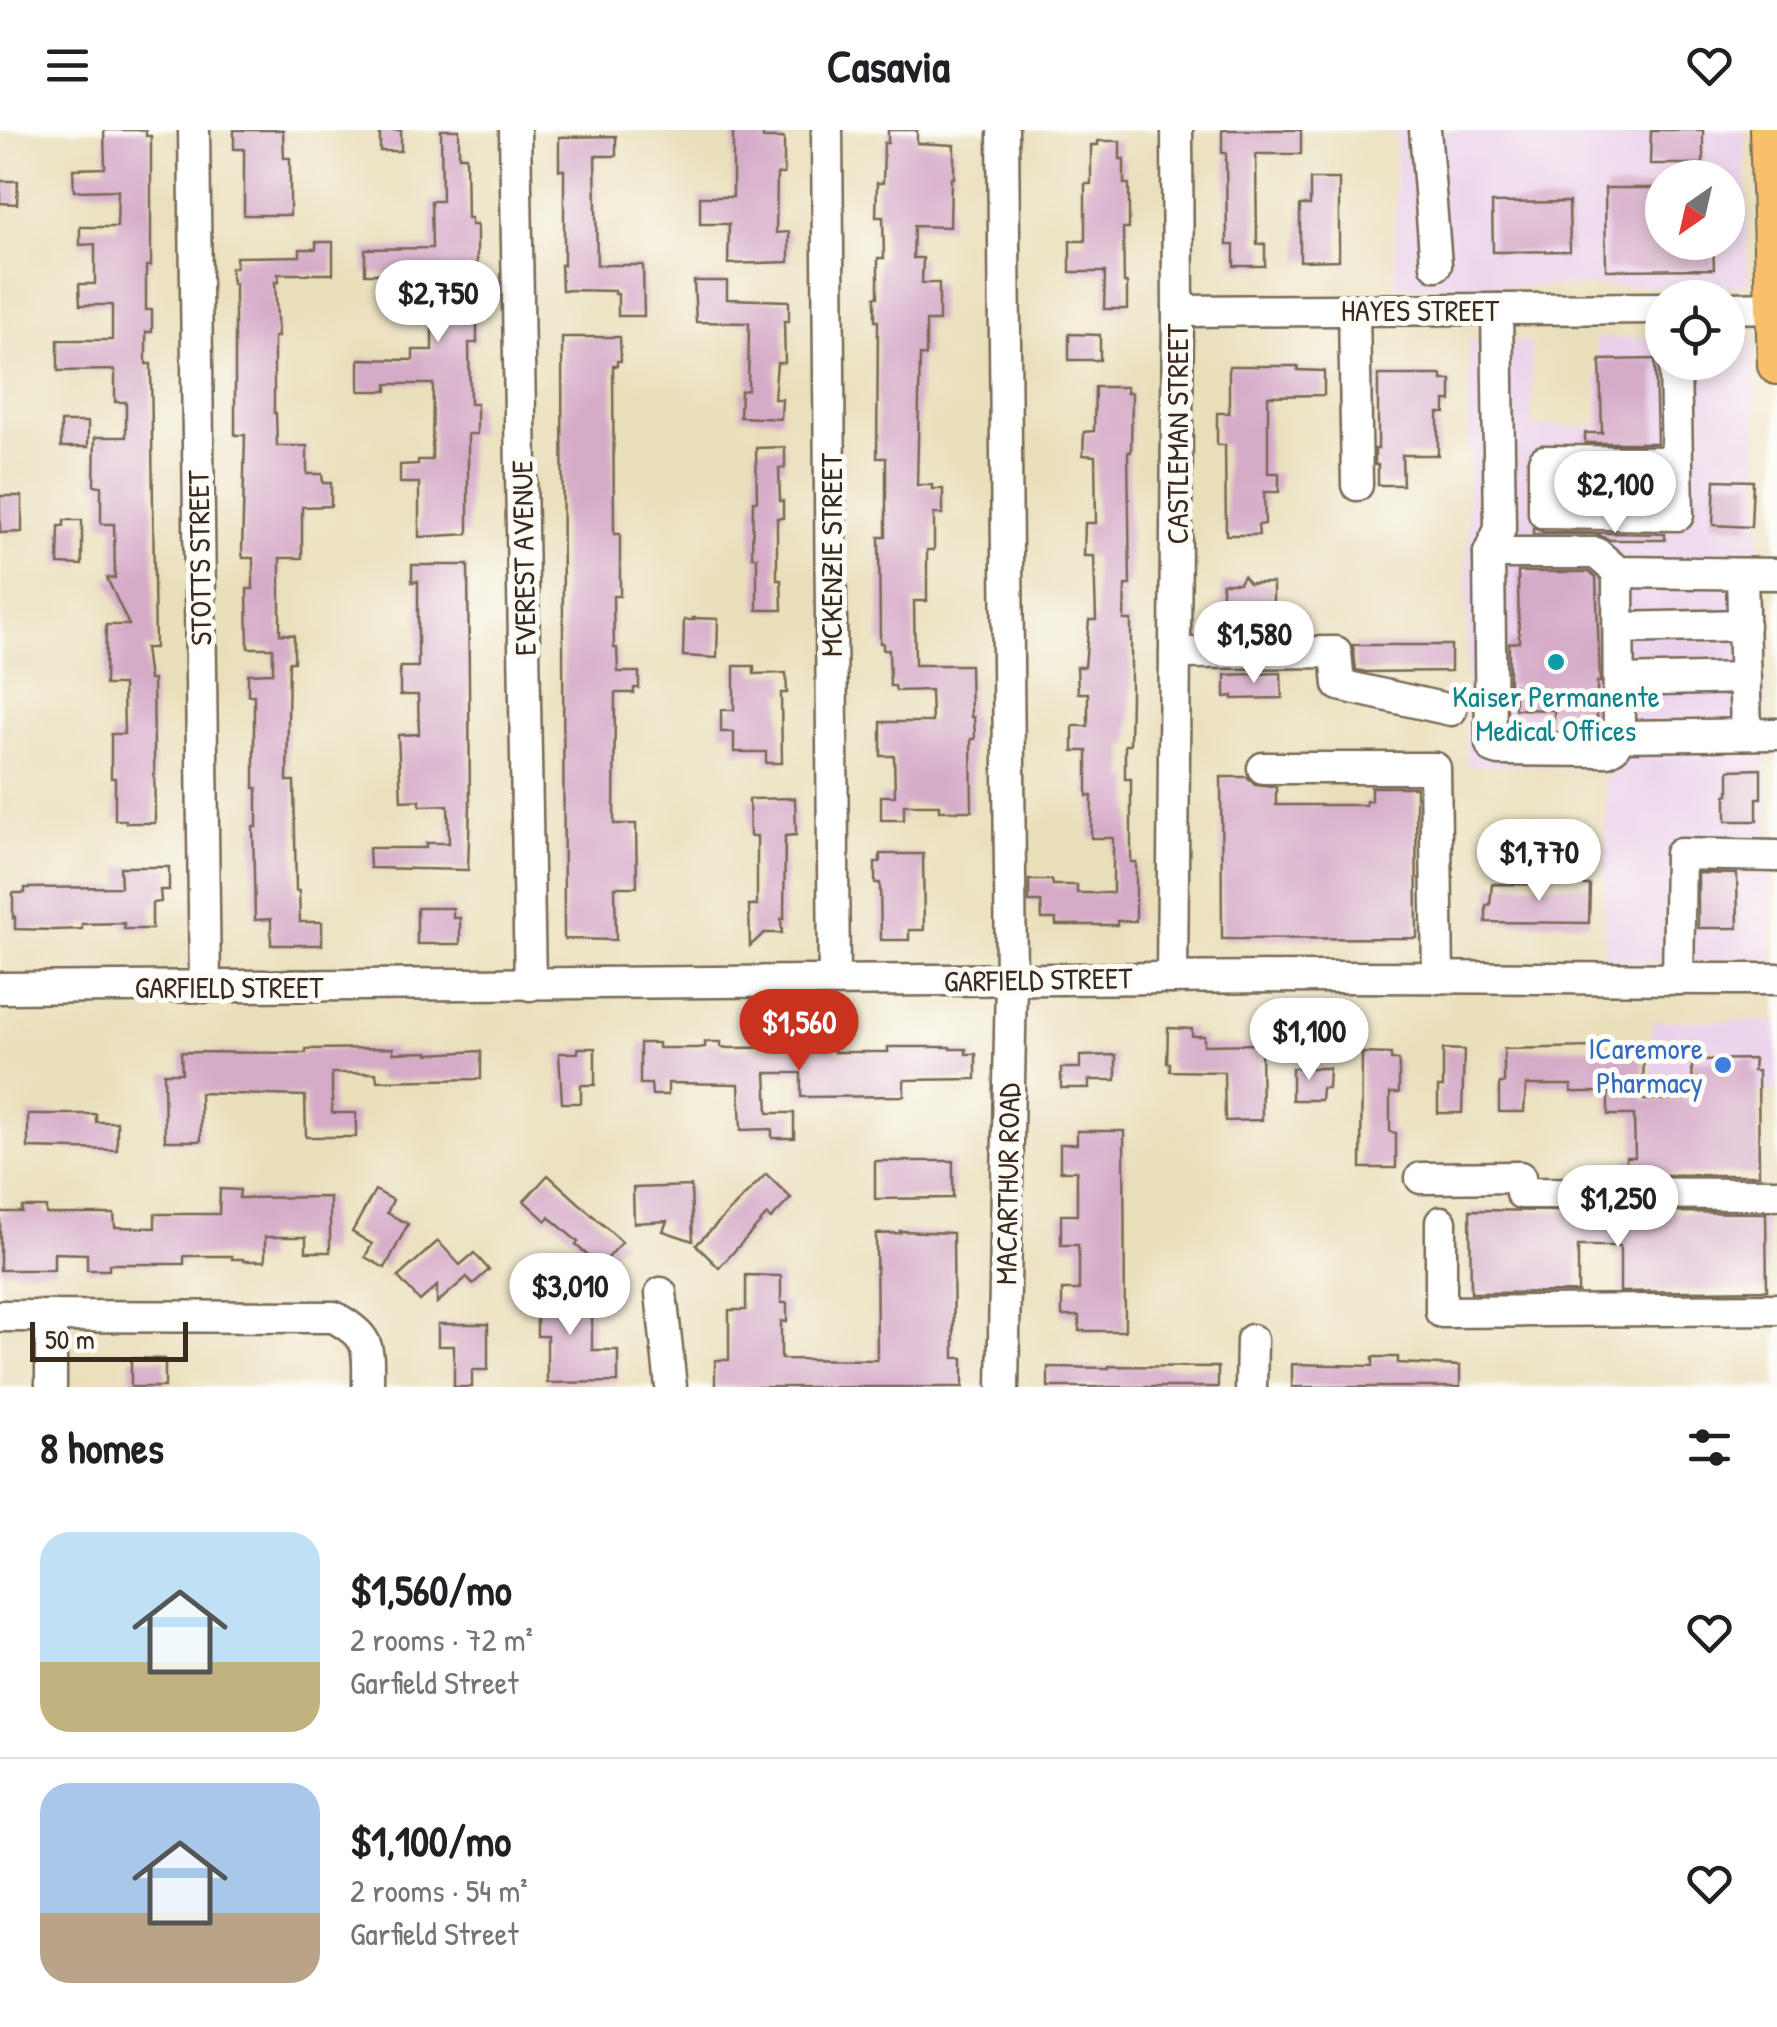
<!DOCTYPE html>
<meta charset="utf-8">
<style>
:root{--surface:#fff;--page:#f2f2f2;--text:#202124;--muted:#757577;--line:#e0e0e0;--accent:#c8321e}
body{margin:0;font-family:"Patrick Hand",sans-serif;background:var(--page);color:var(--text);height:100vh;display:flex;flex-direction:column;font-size:38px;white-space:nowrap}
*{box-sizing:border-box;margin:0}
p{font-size:32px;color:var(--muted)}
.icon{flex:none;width:55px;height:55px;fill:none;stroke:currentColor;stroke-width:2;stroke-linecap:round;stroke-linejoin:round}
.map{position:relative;height:1257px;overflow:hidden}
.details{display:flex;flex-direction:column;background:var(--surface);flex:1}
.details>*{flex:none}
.needle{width:65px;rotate:214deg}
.controls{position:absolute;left:1645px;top:30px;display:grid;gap:20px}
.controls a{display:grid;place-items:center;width:100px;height:100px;border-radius:50%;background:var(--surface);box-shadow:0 5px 15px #0003;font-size:50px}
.scale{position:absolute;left:30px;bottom:25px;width:158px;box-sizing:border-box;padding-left:10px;border:5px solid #3b2a1e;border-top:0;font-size:28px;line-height:35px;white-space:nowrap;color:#3b2a1e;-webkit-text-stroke:8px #fdfcf7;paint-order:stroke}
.price{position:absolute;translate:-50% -85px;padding:0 22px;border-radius:35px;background:#fff;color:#222;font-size:32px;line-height:65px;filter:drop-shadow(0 2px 5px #0008)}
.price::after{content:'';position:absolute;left:50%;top:60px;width:30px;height:22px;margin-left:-15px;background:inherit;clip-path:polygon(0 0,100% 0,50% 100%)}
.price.selected{background:var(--accent);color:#fff}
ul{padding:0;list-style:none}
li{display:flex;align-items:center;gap:30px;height:250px;padding:0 40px}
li+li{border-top:2px solid var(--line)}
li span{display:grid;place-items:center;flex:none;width:280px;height:200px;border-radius:30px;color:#555}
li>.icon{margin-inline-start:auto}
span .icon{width:120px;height:120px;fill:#fffc;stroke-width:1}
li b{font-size:42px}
h2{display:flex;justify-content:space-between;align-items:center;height:120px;padding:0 40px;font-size:42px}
header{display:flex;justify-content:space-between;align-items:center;height:130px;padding:0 40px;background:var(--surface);font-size:45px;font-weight:700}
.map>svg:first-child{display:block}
.built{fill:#ebd1eb;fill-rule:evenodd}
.building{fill:#d6abc8}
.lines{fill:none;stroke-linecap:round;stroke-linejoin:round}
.minor-casing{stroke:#786955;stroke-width:35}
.major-casing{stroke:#786955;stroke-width:42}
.minor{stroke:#fff;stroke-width:30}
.major{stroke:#f8bf6c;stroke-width:38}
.culture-dot{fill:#0f9aa8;stroke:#fdfcf7;stroke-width:4}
.shop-dot{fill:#3f7fe0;stroke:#fdfcf7;stroke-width:4}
.labels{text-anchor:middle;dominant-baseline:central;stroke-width:10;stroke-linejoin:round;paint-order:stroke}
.street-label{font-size:30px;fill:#3b2a1e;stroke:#fdfcf7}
.culture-label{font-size:30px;fill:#0d838f;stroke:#fdfcf7}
.shop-label{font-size:30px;fill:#366cbe;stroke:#fdfcf7;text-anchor:end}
</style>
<header><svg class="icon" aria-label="menu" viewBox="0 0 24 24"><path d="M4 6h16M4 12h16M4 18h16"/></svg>Casavia<svg class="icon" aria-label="heart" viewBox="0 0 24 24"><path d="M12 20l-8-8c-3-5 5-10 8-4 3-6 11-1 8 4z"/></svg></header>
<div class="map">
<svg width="1777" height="1257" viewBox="0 0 1777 1257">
<rect width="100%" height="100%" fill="#fdfcf7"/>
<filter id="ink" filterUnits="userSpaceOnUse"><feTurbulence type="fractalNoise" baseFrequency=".01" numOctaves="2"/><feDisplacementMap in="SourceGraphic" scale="20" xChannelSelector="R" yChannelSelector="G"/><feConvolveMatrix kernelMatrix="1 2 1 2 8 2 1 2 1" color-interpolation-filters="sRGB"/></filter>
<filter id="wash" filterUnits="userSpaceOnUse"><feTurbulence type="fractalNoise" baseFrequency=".0048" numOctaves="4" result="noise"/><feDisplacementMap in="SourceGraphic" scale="40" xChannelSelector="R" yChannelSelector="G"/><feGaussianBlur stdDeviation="2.25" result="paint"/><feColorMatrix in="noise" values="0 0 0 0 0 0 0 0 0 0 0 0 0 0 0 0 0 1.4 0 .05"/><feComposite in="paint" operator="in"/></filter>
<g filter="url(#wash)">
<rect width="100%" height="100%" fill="#eadfbb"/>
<g class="built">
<path d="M1396,0h349l3,156 -353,1zM1662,48h66v64h-66z"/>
<path d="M1596,208h66v24h66v-23h26l19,622 -169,1 2,-194 -140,-3 3,-426 62,3 1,84 67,1z"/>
<path d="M1652,891h125v71l-125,1z"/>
</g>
<g id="blocks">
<g class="building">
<path d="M104,0h42v6h5v130h-5v44h6v22h-6v32h5l4,284h-10l4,32h4l2,143h-29v-3h-11v-42h-4v-44h13l-1,-49h-18l1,-60h23l-22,-47h8l-1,-54h-13v-38l-7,-1 1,-48h31v-35h-11v-32l-57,1v-31h54v-35h-32l-1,-21h16v-40l-15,1v-18h37l1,-37 -44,1 -1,-22 32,-1z"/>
<path d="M234,0h49l1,28h6v57h-46v-66h-10z"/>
<rect x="380" y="0" width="21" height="21"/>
<path d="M441,0h18v26h7l1,62h4v7h6v118h-8l1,61h7v30h-9v100l-49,3v-54h-19v-18l18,-1v-4h14l1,-76h-46v7h-28v-32l54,1v-10h19v-37h-35v-39h-32v-25l67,-1 -1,-47h11z"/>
<path d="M733,0h30v8h21v36h-7l-1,59 13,-1v30l-61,2 1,-40h-29v-27h33z"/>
<path d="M888,0h29v13l37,2v33h-3l-1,49 -36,-1 -1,32h10l-1,25h17v38h-13v35l-6,-1 -3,130h15v4h11v25h-9v36h-7v51h-13l1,64h55l1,52h3l1,22h-4l1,72h-33v-6h-35v15h-23v-24h14l-1,-40h-13v-34h51l-1,-32 -35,1 -1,-5h-5l-1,-36h-6v-7h-3l-1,-106h7v-79h-9l1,-137h-3v-24h3v-39h6l-1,-41h-7l1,-34h6l1,-40h4z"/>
<path d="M1222,0h79v24h-45l1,90h8v22h-31v-21h-7l-1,-92h-4z"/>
<path d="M1651,0h52v34h-53z"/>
<path d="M616,6v20h-21l2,109h46l1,51h-26v-22h-3v-3l-53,-1 -1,-25h3v-95h-5v-33z"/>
<path d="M1098,11h22v18h4v25h5v44h-6l1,55h3v26h-23l1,-37h-35v-31h15v-57h6v-39h7z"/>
<path d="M1310,49h29v81l-39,1v-56h10z"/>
<path d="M0,51h18l-1,23 -17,-1z"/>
<path d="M1605,58h57v54h51l1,27 -108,1z"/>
<path d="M1569,72l1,49 -77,1 -1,-49z"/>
<path d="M316,112h17v32h-55l1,8h-4l3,55h-4v76h2l1,33h30v28h15l1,9h8v23l-29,1v51h-22v76l14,1v27h-5l-2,119h7l2,110h3l1,31h22v23h-51v-26l-16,1 -2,-93h4v-39h-3v-93h-6v-21l25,-1v-25h-25l-1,-59h6v-31h-10l-1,-5 3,-118h-10v-151h-3l-1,-16 5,-1v-10l64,-1v-7h16z"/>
<path d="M694,151h33v18l62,2v20h-5l1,42h-8l-3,36h8l-1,20 -41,-2 1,-26 7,-1 1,-67 -53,-1z"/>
<path d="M1069,204l31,1v25h-31z"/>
<path d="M562,207h58l1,24h-4v5h-4l1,168h6v62h-7l1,52h3l1,24h21v16h-5v5h-19l-1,131h22l1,63h-22l1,53 -51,-1 -1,-2z"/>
<path d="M1655,229l2,84h-72v-10h17l-2,-73z"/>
<path d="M1229,236h69v4l26,1v24l-56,1v77h11v19h-15l1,32 -7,1 1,10h-33l-1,-90h-8v-32h12z"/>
<path d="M1378,245h64v5h9v21h-6v12h-7v42h-36l1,30h-25v-20h-3v-16h3z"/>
<path d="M1095,257h32v6h5l-1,59h-3l2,133h-5l-1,35h7v75l-1,50h-5v34h6v83h5v59h-19v4h-61v-6h-14l-1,-17h-12v-22h23l1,5h24v8h36v-55h-22l1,-42h-5v-45h-14v-25h15v-33h-10l-1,-26h8l4,-47h7l-2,-64h-10l1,-33h11l-1,-67 -12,-1 1,-23 10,-1z"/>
<rect x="61" y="292" width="27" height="25"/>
<path d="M785,317v21h-6l1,33h3v17h-6v62h4l1,30h-25v-53h-5l1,-56h4l-1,-53z"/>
<path d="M1715,350l38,1 -2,46 -38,-2z"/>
<path d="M0,366h22v36l-22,1z"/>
<path d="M64,390h18v45l-24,-1 1,-38h5z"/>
<path d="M1533,398l11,4 121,2v6h-55l-14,-6h-63z"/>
<path d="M412,435h56l2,240 -2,65 -98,-2 -1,-20h57v-5h23l-1,-38 -28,1v-6l-19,1 -3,-66 21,-1 -1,-39h-18v-28h18v-86l-6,1z"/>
<path d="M1518,442h71l7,6 4,104h-3v42l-7,1v7h-36v-22l-39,-1v-24l-6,1v-43l10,-1z"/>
<path d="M1243,446l6,7h24v25h-51v-25h17z"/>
<path d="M693,488l25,1 -1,39 -34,-2 1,-36h10z"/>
<path d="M1353,515h98v26l-85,1 -10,-2z"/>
<path d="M734,536h20v8l32,-1 1,20h-6l1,70h-16v-11h-32v-20h-13v-22h13z"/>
<path d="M1281,543l1,25 -49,1v-3l-8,1v-22z"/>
<path d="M1761,639v29h-4v23h-31v-26l3,-1v-24z"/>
<path d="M1221,647h26l8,8 21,2v18h90v-4h5v-14h45l1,151 -195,1z"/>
<path d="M795,668l1,37 -11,1 -1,83h-3l1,14h-18l-14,13 -1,-41h8v-69h-7l-1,-37z"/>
<path d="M880,724h43l1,76h-15v10h-28l-1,-57h-5v-21h5z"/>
<path d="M120,737h49v23h-9l1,12 -9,1v26h-28v-6l-42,1v5l-28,1 -39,-1v-12l-2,1v-25h12v-5l96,-1z"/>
<path d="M1698,743l39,1 1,54h-40z"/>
<path d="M1492,754l98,1 -1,38 -103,-1v-17h4z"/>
<path d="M417,778h36v10h7v26h-43z"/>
<path d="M1168,898l24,1v7h12v9l57,-1 1,76 -37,1 -1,-49 -54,-1v-8h-3z"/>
<path d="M705,912h16v5l7,1 106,-1v5h54v-5h62v2h16v5h10v25l-72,1v16l-103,1v-24h-35l2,40h26v25h-22v-9l-31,1 -2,-46 -71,-1v12h-16l-1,-11h-11v-41h18v5h40l7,-1z"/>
<path d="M1643,916l1,54 49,-1 -1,-39 62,-1 -1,12h5l1,104h-133v-18h9l-1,-42h-26v-23h-37v-7h-45l-2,27h-25v-25l1,-4h4v-34z"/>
<path d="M393,918v5l35,-1v2l53,-3v28l-104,2 -1,-8h-44v40h24v24h-50l-1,-41 -105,-3 1,48h-36l-1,-68h18l-1,-21 125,1v-4z"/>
<path d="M578,918h17v37h-14v18h-19l-3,-50h19z"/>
<path d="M1443,919l21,1 -2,63h-24v-26h5z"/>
<path d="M1362,923l29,1v6h8v33h-9v39l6,1v35h-35z"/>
<path d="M1116,925v25h-27v8h-28v-20h19v-12z"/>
<path d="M1292,938h37l-1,20h-6l-1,12h-29z"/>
<path d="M28,984h68v8h21v28l-89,-2z"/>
<path d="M1077,1001h47l1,200h-46v-15h-17v-26h17v-32l-1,-13h-17v-30h16v-44h-17v-27h17z"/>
<path d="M875,1031h78v37l-78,1z"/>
<path d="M766,1044l25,24 -20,21 -4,-4 -48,53 -23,-23z"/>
<path d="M548,1045l74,67 -22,25 -24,-22 2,-3 -29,-25 -3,4 -22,-20z"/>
<path d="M691,1056l2,55 -30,-10 4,-10 -33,2 -1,-35z"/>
<path d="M220,1059l20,1 -1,8 91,-1v55h-24v-15h-41v24h-22v-2h-11v-3h-48v8h-75v6h-22v-16l-33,-1v17h-54v-58h22v-5h24v7h68l1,13 40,1v-14h64z"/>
<path d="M375,1060l18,10 -6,13 21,11 -23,44 -20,-11 7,-13 -20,-12z"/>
<path d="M1470,1080l296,3 1,77 -147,2v-46h-42v46l-107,1z"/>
<path d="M900,1101l53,2 1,125h9v29h-248v-27h14v-50h17v-35l35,1v27h6v19l-6,-1v38l96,1 -1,-126 24,-1z"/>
<path d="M438,1111l22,24 14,-12 15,17 -16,14 -6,-7 -30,26v-17l-17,15 -22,-24z"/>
<path d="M537,1146l31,1v24h4v10h20v39h26v32l-71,1v-47h-10z"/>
<path d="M438,1194h50v46h-16v17h-18v-41h-16z"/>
<path d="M1373,1227h25v6l62,3v21h-168v-23l81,2z"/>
<path d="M131,1228l34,1v28h-34z"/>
<path d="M1109,1236l109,1v20h-170v-20l61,1z"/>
</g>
</g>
</g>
<g filter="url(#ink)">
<use href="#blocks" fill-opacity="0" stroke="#786955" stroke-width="2.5"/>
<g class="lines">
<defs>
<g id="minor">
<path d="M194,0l11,857"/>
<path d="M515,0l15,855"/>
<path d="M827,0l7,850"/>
<path d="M1003,0l8,851 -8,406"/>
<path d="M1425,0l11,135"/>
<path d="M1728,178l49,-1"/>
<path d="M1497,179l3,220 -11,24 2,191 2,4 6,2 108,1 7,-4 5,-11 -1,-164"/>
<path d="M1354,180l3,175"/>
<path d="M1178,181l484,-3"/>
<path d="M1675,232l3,153 -134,-2v-52l133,1"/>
<path d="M1489,423h107l22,19 159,2"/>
<path d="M1742,444l4,160"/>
<path d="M1619,498l125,-3"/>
<path d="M1175,523l161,-1 3,33 112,25"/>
<path d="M1619,551l126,-3"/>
<path d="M1619,606l158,-2"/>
<path d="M1263,638h172l3,210"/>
<path d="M1172,848l6,-667 -1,-181"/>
<path d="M1678,849l2,-125 97,2"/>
<path d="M0,858c390,-2 780,-6 1170,-10 202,-3 405,1 607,1"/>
<path d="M1421,1048l99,-1 1,16 256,1"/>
<path d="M1441,1092v90l336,-3"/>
<path d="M661,1163l10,94"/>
<path d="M0,1186l334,1c38,22 34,29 34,70"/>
<path d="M51,1186v71"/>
<path d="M1251,1257l1,-47"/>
</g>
<path id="major" d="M1769,0l8,235"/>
</defs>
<use href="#minor" class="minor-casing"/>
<use href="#major" class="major-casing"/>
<use href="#minor" class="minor"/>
<use href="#major" class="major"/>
</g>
</g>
<circle class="culture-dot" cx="1556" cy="532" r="10"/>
<circle class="shop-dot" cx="1723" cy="935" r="10"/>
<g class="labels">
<g class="street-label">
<text x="1420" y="180">HAYES STREET</text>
<text transform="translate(1177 304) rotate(-90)">CASTLEMAN STREET</text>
<text transform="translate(831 425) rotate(-90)">MCKENZIE STREET</text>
<text transform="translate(199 428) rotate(-91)">STOTTS STREET</text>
<text transform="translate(523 428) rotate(-91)">EVEREST AVENUE</text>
<text transform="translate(1038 849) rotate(-1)">GARFIELD STREET</text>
<text x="229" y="857">GARFIELD STREET</text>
<text transform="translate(1007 1054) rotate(-89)">MACARTHUR ROAD</text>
</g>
<g class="culture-label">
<text x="1556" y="566">Kaiser Permanente<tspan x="1556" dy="34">Medical Offices</tspan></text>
</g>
<g class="shop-label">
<text x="1703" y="918">ICaremore<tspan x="1703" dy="34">Pharmacy</tspan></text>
</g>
</g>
</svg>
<div class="controls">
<a><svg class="needle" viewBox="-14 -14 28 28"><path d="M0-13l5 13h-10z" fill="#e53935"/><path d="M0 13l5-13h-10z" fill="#757577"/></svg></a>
<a><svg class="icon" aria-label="locate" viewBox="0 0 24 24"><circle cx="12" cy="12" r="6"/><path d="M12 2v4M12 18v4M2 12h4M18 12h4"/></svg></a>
</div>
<div class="scale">50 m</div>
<b class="price" style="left:438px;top:215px">$2,750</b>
<b class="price" style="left:1615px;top:406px">$2,100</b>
<b class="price" style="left:1254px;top:556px">$1,580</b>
<b class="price" style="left:1539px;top:774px">$1,770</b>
<b class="price selected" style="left:799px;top:944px">$1,560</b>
<b class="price" style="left:1309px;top:953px">$1,100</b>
<b class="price" style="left:1618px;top:1120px">$1,250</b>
<b class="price" style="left:570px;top:1208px">$3,010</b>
</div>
<section class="details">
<h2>8 homes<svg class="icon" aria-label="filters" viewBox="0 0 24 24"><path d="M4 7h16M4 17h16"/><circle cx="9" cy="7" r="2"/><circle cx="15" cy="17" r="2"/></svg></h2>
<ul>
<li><span style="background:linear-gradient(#bfe0f5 65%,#c2b280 0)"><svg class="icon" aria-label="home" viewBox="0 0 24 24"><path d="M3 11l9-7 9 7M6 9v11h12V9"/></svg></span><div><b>$1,560/mo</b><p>2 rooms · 72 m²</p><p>Garfield Street</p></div><svg class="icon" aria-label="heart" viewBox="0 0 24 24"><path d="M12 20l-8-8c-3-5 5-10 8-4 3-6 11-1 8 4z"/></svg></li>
<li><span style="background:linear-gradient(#a9c7e8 65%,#b9a48a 0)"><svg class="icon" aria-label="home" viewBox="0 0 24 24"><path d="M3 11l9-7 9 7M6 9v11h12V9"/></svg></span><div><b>$1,100/mo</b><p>2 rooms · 54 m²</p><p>Garfield Street</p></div><svg class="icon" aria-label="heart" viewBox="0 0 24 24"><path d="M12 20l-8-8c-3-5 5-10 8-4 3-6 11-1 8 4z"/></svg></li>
</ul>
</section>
